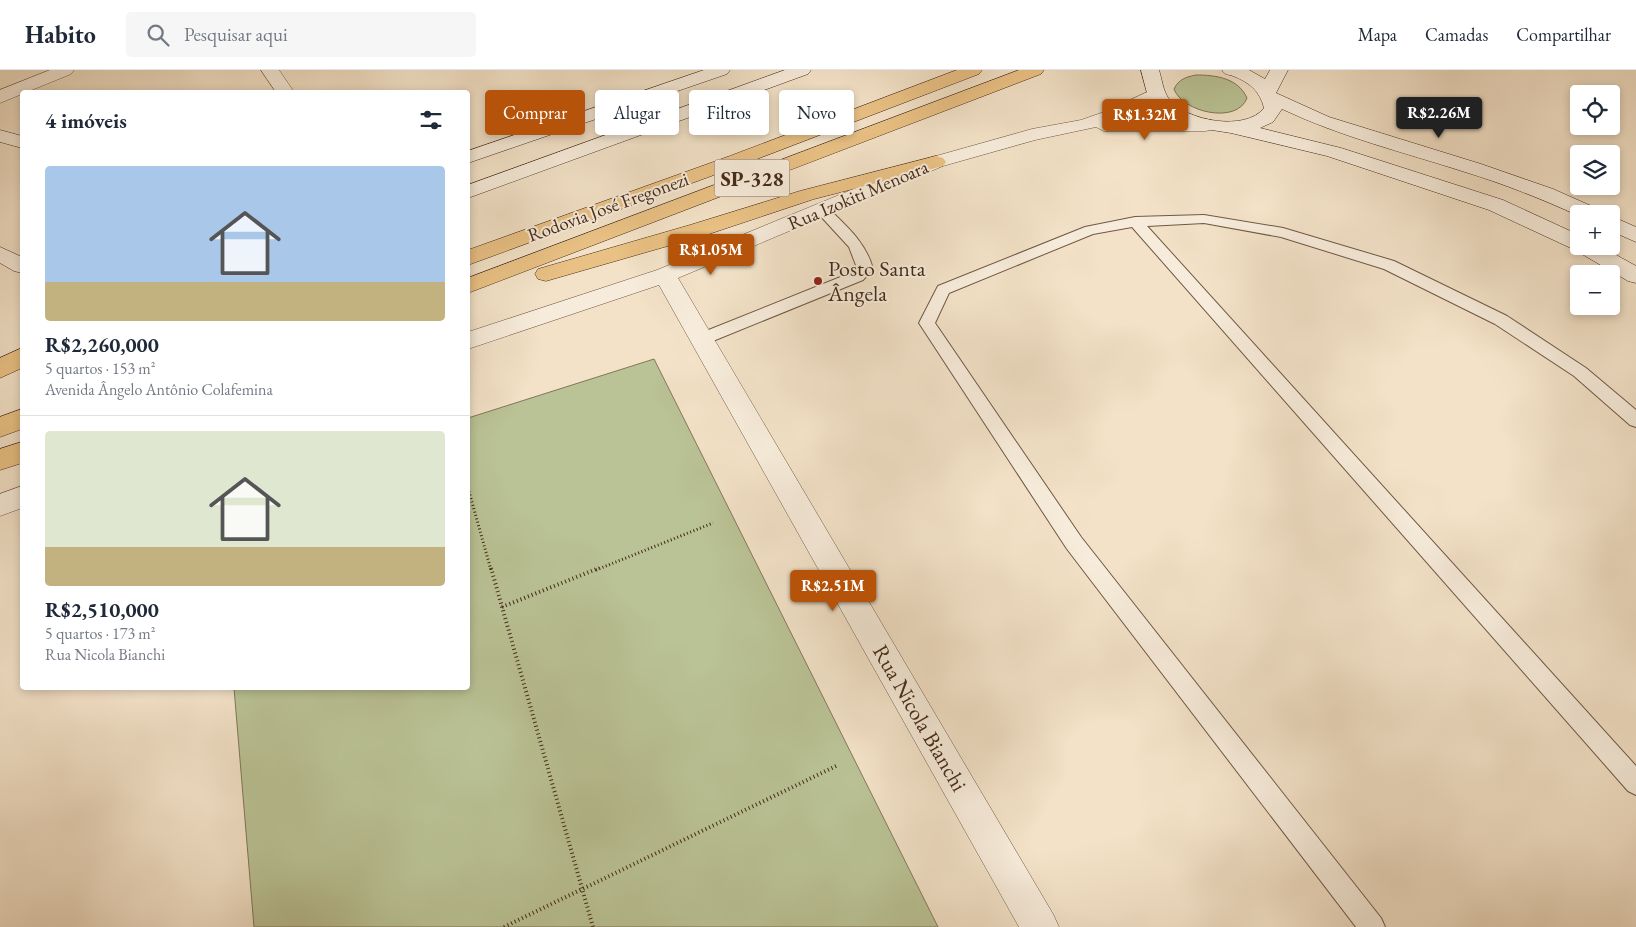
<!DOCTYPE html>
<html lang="pt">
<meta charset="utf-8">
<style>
:root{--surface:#fff;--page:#f6f6f7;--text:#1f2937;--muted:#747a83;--line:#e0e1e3;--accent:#b45309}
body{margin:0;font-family:"EB Garamond",serif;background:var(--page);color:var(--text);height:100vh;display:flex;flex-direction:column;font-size:19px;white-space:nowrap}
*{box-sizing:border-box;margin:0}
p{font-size:16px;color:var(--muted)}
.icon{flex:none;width:28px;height:28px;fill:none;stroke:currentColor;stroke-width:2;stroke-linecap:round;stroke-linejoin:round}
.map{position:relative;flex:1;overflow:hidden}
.drawer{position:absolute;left:20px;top:20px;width:450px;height:600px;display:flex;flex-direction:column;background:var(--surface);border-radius:5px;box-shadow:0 2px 8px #0003}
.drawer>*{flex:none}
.guide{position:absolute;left:485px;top:20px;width:475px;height:45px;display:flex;gap:10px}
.controls{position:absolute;left:1570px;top:15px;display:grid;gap:10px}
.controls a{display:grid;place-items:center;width:50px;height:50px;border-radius:5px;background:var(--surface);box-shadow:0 2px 8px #0003;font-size:25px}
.price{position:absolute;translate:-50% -42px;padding:0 11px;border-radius:5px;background:var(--accent);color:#fff;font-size:16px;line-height:32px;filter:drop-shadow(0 1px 2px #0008)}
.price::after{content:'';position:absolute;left:50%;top:30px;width:15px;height:11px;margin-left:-8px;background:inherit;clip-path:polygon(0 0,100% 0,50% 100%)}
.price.selected{background:#222;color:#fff}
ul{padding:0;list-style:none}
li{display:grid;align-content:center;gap:10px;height:265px;padding:0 25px}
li+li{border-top:1px solid var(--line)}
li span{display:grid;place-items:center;height:155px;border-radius:5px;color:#555}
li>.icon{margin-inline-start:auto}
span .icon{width:90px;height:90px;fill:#fffc;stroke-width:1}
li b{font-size:21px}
h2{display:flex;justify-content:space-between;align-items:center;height:60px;padding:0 25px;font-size:21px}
.chip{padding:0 18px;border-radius:5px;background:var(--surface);box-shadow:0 2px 8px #0003;font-size:18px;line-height:45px}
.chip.selected{background:var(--accent);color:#fff}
header{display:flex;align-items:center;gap:30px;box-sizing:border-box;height:70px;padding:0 25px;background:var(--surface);border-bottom:1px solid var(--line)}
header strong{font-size:24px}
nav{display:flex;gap:28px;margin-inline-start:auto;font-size:18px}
.search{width:350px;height:45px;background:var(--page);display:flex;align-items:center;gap:12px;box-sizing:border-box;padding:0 18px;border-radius:5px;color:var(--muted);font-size:19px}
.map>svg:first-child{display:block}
.green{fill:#bac396;stroke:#807658}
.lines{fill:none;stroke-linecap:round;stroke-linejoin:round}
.lane-casing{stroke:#705845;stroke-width:2}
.street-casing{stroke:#705845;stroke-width:1}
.secondary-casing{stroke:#452a19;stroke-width:1}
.highway-casing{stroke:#452a19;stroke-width:1}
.path-far1{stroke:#452a19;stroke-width:3;stroke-dasharray:1 2.5;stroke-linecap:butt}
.path{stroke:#452a19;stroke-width:4;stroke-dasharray:1 3;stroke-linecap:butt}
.lane{fill:#f7ecdb;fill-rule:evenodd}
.street{fill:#f7ecdb;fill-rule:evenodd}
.secondary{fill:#f7ecdb;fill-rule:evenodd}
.highway{fill:#eac184;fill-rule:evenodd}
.poi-dot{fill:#8f2418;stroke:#f7ecdb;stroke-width:2}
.labels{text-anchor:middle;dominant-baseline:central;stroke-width:4;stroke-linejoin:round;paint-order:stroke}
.far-street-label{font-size:19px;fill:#452a19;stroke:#f7ecdb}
.shield{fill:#f7ecdb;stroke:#7a6453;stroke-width:1}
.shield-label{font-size:21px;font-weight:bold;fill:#452a19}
.poi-label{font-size:22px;fill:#452a19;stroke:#f7ecdb;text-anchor:start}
.street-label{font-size:22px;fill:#452a19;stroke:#f7ecdb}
</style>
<header>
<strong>Habito</strong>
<div class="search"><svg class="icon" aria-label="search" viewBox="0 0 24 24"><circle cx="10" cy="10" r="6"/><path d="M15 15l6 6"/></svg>Pesquisar aqui</div>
<nav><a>Mapa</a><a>Camadas</a><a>Compartilhar</a></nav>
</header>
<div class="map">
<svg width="1636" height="857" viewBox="0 0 1636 857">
<rect width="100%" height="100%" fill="#f3e2c8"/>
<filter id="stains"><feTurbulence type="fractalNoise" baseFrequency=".004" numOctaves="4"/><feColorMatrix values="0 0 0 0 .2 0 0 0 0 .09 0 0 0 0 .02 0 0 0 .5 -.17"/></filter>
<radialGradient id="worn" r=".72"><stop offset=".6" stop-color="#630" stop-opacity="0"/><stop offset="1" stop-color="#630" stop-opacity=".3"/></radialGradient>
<g class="green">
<path d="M1196,5c20,0 42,3 51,23 -10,27 -65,14 -73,-9 5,-10 12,-12 22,-14z"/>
<path d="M654,289l284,568h-684l-20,-239h234v-270z"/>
</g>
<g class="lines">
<defs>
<g id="lane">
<path d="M822,136l5,1c19,19 39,35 46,62l-10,11 -155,63 -6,2 -6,-2 -2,-4 2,-4 157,-63 4,-4 -8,-21 -34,-37 2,-3z"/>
<path d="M1204,145l79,13 111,33 113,55 79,52 50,42v17l-6,-2 -56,-49 -79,-52 -111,-55 -103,-32 -77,-14 -57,3 489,540v29l-8,-4 -496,-564 -39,7 -144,59 -14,30 146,214 300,381 4,9h-29l-289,-378 -148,-226 19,-37 147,-59 50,-10z"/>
</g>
<g id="street">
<path d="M50,0h24l-3,4 -71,29v-13z"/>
<path d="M261,0h18l15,22h-18z"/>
<path d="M1156,18l6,2 3,4 -3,4 -43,21h87l7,2 3,4 -3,4 -7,2h-102l-8,-4 -61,13 -92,26 -265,112 375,636 6,13h-40l-360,-642 -191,64v-17l189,-62 272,-112 103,-29 49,-9 23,-8z"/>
<path d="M22,416v22l-22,8v-22z"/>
</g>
<g id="secondary">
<path d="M704,0h26l-3,4 -259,89v-12z"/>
<path d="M785,0h26l-3,4 -340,124v-13z"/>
<path d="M1141,0h18c3,9 4,21 10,29 17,22 77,33 95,9 -4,-17 -15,-26 -31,-32 -6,-2 -8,-1 -11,-6h27l16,9 5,-9h18l-12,23 53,24 152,47 72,25 45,20 3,5h-22v2c-37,-17 -75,-32 -114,-44 -62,-20 -124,-35 -183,-63l-9,13 -13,6 81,20 162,52 76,35v11h21l36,20v17l-8,-2 -53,-31 -86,-40 -162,-54 -96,-23 -32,-5 -21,-6 -12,-6 -12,-11 -7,-12z"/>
<path d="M0,60l22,6v12l-22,-6z"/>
<path d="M1611,146l25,11v15l-25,-11z"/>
<path d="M0,177l22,10v16l-8,-2 -14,-8z"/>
</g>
<g id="highway">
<path d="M957,0h25l-3,4 -235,90 -276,101v-15l262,-94z"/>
<path d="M1019,0h25l-3,4 -573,219v-15z"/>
<path d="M936,86l7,2 3,4 -3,4 -129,33 -108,36 -160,46 -8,-2 -3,-5 3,-5 152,-44 110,-34z"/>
<path d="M22,278v20l-22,10v-20z"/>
<path d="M22,339v20l-22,8v-20z"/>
<path d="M22,372v21l-22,7v-21z"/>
</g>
</defs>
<use href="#lane" class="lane-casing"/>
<use href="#street" class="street-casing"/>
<use href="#secondary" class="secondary-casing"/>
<use href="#highway" class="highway-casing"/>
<g class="path-far1">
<path d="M468,418l23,82"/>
<path d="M596,500l117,-47"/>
</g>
<g class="path">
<path d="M491,498l102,359"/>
<path d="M502,537l97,-39"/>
<path d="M504,857l332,-161"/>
</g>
<use href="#lane" class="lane"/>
<use href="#street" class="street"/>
<use href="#secondary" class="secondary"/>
<use href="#highway" class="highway"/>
</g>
<circle class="poi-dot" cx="818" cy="211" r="5"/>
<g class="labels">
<g class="far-street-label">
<text transform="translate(858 125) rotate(-23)">Rua Izokiti Menoara</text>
<text transform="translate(608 137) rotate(-20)">Rodovia José Fregonezi</text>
</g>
<rect class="shield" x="714.5" y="89.5" width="75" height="37" rx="4"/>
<g class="shield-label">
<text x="752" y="108">SP-328</text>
</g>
<g class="poi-label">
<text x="828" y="198">Posto Santa<tspan x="828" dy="25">Ângela</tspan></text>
</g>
<g class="street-label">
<text transform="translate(920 648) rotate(60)">Rua Nicola Bianchi</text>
</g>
</g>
<rect width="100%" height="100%" filter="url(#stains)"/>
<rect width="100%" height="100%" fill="url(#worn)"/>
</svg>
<div class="controls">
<a><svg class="icon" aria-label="locate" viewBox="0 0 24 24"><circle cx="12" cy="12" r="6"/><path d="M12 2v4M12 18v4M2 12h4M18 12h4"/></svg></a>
<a><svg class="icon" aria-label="layers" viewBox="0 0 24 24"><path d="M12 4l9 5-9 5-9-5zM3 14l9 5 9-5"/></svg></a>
<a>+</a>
<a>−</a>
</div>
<b class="price selected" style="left:1439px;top:69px">R$2.26M</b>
<b class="price" style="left:1145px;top:71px">R$1.32M</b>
<b class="price" style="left:711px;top:206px">R$1.05M</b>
<b class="price" style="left:833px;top:542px">R$2.51M</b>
<div class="guide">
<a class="chip selected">Comprar</a>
<a class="chip">Alugar</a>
<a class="chip">Filtros</a>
<a class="chip">Novo</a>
</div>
<section class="drawer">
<h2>4 imóveis<svg class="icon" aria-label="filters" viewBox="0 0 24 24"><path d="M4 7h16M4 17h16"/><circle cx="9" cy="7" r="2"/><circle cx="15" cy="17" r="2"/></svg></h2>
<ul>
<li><span style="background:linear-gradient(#a9c7e8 75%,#c2b280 0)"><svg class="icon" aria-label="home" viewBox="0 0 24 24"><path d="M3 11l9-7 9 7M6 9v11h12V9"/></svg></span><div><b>R$2,260,000</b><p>5 quartos · 153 m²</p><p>Avenida Ângelo Antônio Colafemina</p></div></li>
<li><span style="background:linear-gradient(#dfe7d0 75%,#c2b280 0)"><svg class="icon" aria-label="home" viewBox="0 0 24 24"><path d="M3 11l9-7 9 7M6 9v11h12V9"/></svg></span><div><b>R$2,510,000</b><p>5 quartos · 173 m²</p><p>Rua Nicola Bianchi</p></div></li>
</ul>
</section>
</div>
